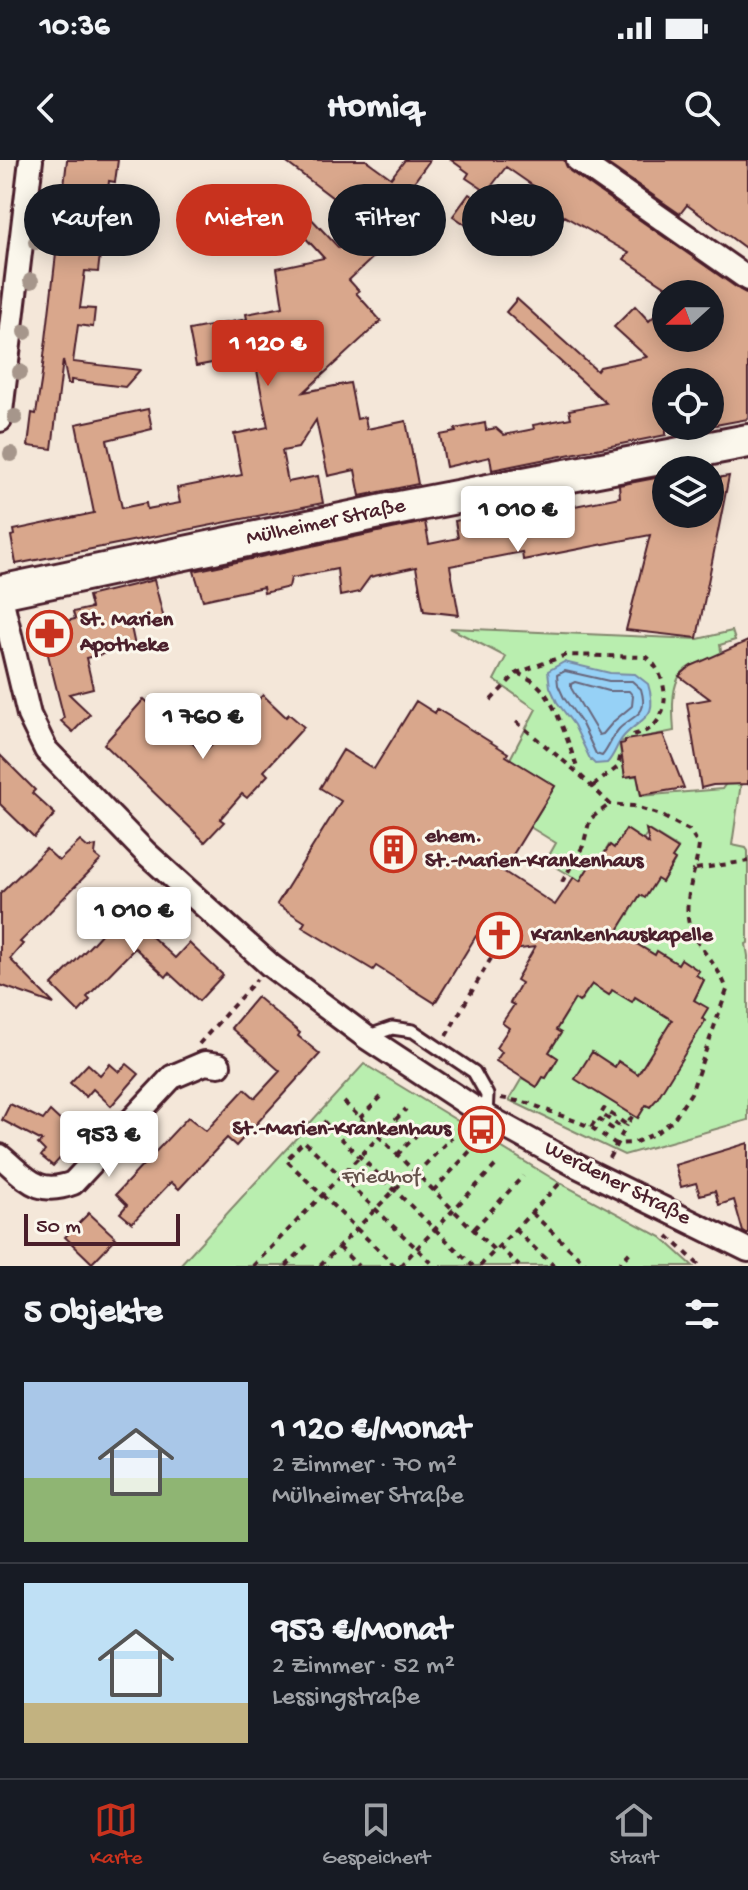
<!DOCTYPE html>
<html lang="de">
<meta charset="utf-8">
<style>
:root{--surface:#171b24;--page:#20242c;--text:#f1f3f6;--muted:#9ea1a6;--line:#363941;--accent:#c8321e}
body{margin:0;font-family:"Gochi Hand",sans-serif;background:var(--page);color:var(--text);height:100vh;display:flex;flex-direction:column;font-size:30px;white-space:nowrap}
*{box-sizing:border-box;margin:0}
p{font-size:26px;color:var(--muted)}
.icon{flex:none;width:44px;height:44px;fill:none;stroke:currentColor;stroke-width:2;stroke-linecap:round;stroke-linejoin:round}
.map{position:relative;height:1106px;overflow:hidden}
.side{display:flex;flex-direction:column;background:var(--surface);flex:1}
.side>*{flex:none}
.guide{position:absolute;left:24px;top:24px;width:700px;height:72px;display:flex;gap:16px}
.needle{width:52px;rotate:249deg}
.fabs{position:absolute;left:652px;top:120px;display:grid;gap:16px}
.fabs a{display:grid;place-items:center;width:72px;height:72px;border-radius:50%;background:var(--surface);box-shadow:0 4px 20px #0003;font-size:40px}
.scale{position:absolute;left:24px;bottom:20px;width:156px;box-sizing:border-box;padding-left:8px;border:4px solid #4a1f2b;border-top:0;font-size:22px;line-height:28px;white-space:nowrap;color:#4a1f2b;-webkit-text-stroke:6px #fbf7ec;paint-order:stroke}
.price{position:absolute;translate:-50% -68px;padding:0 18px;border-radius:8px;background:#fff;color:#222;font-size:26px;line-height:52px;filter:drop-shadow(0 2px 4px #0008)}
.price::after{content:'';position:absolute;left:50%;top:48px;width:24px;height:18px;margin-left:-12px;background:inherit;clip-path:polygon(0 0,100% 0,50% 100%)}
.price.selected{background:var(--accent);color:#fff}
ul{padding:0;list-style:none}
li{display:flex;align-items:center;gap:24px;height:200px;padding:0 24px}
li+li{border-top:2px solid var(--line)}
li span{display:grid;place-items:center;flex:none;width:224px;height:160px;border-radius:0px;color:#555}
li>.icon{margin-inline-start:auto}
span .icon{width:96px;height:96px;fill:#fffc;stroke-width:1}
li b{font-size:34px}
h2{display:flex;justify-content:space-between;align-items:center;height:96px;padding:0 24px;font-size:34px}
.tag{padding:0 28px;border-radius:36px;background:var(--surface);box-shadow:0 4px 20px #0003;font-size:28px;line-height:72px}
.tag.selected{background:var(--accent);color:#fff}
.status{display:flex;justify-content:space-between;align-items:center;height:56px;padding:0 40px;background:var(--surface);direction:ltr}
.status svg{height:22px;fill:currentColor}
header{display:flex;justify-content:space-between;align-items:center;height:104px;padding:0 24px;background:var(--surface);font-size:36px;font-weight:700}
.dock{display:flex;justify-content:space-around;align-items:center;height:112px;border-top:2px solid var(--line);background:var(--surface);font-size:22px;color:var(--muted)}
.dock a{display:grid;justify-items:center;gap:4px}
.dock .selected{color:var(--accent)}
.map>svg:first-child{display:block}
.green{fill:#b9eeaf;stroke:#82866d;stroke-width:2}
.water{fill:#96d1f6;stroke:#788aa5;stroke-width:2}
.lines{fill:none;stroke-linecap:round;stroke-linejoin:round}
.shore{stroke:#68667c;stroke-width:2}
.building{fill:#d9a78c;stroke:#4a1f2b;stroke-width:2}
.lane-casing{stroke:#4a1f2b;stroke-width:17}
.street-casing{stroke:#4a1f2b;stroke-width:28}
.secondary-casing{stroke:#4a1f2b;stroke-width:38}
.path{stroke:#4a1f2b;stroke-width:4;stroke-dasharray:6 6;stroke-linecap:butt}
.lane{stroke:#fbf7ec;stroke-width:11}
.street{stroke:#fbf7ec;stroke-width:22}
.secondary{stroke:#fbf7ec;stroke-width:32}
.tree{fill:#a6968b}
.labels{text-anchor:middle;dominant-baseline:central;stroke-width:6;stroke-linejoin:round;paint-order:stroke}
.street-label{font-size:22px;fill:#4a1f2b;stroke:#fbf7ec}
.poi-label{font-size:22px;font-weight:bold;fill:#4a1f2b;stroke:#fbf7ec;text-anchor:start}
.park-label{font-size:22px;fill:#66534c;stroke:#fbf7ec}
</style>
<div class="status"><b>10:36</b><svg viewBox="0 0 49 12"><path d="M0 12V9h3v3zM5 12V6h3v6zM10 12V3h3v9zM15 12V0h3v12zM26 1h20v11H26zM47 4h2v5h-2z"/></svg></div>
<header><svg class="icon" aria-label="back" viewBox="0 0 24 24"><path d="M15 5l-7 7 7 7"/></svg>Homiq<svg class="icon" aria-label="search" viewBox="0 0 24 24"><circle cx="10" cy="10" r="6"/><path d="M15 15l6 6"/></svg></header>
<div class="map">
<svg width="748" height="1106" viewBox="0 0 748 1106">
<rect width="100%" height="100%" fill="#f4e7d9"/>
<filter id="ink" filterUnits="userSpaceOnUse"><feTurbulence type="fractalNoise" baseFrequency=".0125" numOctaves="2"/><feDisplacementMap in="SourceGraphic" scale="16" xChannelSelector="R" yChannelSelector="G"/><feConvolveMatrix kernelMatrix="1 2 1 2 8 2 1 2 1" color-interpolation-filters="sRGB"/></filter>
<g filter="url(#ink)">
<g class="green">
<path d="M450,468l248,11 34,-8 3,9 -15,5 3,17c-52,-5 -52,28 -49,69l-55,11 6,35 12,-1 4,20 81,-7 6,-8 13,2 -9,62 14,3 2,3v92l-2,1 2,12v164l-124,35 -115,-55 13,-22 15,9 6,-10 3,1 12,-20 -9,-6 12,-19 -5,-3 12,-19 2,-15 10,6 12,-18 17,11 3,-5 20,12 3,-5 19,12 4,-5 37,-5 9,-19 -8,-5 3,-4 -18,-11 -3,4 -21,-12 -2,3 -43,-26 11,-18 6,3 11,-19 17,-16 5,3 13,-21 -3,-3 6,-10 -28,-17 -7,9 -17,-10 -12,18 -5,-3 -12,20 -5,-3 -12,19 -34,-20 10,-18 -26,-16 25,-41 -45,-27 26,-50 -42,-29 12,-23z"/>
<path d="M364,904l196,119 101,54 32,29h-514z"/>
</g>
<path class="water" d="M564,502l46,11 25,1 13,10c11,36 -6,32 -24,52 -8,9 -9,19 -17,27l-12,1 -5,-5 -16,-34 -17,-23 -7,-15 -2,-16z"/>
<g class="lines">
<g class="shore">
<path d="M565,511l44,10h23l9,8c8,27 -7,25 -22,40 -7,8 -10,19 -17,27l-6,-2 -15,-32 -17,-24 -6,-13 -1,-10z"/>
<path d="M575,522l33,9h21l4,5 -1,10 -18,15 -11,13 -4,1 -28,-47v-4z"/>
</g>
</g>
<g class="building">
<path d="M67,0h51l-3,22 -6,-1 -4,36 9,1 -3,20 -9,-1 -4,35 -13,-1 -5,37 15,1 -2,18 -15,-2 -5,37 67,8 -15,17 -54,-7v4h-3l-5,-24 -11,89 -24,-3 4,-33 4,1 5,-32z"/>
<path d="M283,0h83l25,18 14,-18h25l-24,33 2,2 -37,46 9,10 -31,29 10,11 -3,2 25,28 -77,71 46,-9 7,36 8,-2 2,12 39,-8 12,63 -58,12 -5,-26 -27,6 -12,-56 -18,28 -16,3 6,31 30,-6 5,27 -307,61 -5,-28 4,-1 -1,-5 80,-17 -18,-89 72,-15 4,20 -45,11 15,68 24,-5 1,6 33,-6 -3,-15 65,-13 -8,-41 34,-7 -14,-72 -58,11 -7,-36 58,-11 -1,-5 37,-7 -6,-39 47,-10 -47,-51 13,-11 49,52 23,-28z"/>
<path d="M451,0h113l6,11 170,119 8,4v125l-38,7v-44h-44v53l-174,35 -2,-13 -44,10 -6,-32 16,-3 -1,-3 30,-6 1,7 10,-2 8,7 30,-6 -1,-4 38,-7 -2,-8 37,-7 -100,-91 11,-13 80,72 3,-4 47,-10 -33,-30 21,-21 14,15 17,-16v33h44v-44h-33l-53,-35 5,-6 -65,-37 -2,3 -7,-5 -4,5 -8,-6 13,13 -23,32 -15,-10 23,-36 -9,-7 10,-13 -36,-25 -19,25 -21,-14 3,-5z"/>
<path d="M602,0h146v90l-61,-45 -7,9z"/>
<path d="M469,34l18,12 -18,21 -16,-11z"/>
<path d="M666,316v38h44v-35l19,-3 -32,162 -71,-8 24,-95 -127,25 -1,-8 -72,14 9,49 -35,-4 -8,-44 -46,10 -11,15 -19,4 -3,-27 -46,9 -2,9 -25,6 -1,-6 -60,13 -9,-29 231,-49 4,22 29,-6 -3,-17 58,-12 2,9 105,-21 -1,-12z"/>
<path d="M154,420l10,39 -33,8 4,19 -49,12 7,30 -24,6 21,20 -17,18 -12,-11 3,-3 -23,-91 34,-8 -2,-7 18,-4 -3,-12z"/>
<path d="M748,481v143l-35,1 -12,3 -14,-85 23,-4 -31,-23 12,-10z"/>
<path d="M263,535l23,22 3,-3 15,13 -40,44 4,4 -21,23 -5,-4 -22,25 4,3 -19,20 -101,-98 40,-45 59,54z"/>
<path d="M416,541l19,12 2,-4 20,12 51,32 -2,3 49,30 -52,85 52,34 19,-28 6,4 12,-19 5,3 13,-20 4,3 12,-19 23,15 -3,-15 32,20 -6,9 3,2 -13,22 -5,-3 -12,19 -5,-3 -23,37 38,23 2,-4 21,13 3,-5 18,12 -3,4 8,5 -10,20 14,8 -6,10 3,3 -48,78 -7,8 -4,-2 -8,13 -63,-39 17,-27 23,15 3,-6 20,13 34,-54 -37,-23 -3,5 -20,-12 -3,5 -17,-11 -13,18 -4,-3 -19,31 5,3 -12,19 9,6 -12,20 -3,-1 -6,10 -41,-26 6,-9 -6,-4 13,-20 -7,-5 12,-18 -4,-2 11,-20 -5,-3 19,-33 -29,4 -30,-15 -41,67 -59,-37 -3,4 -71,-43 3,-5 -28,-18 64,-103 -21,-13 23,-38 31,19z"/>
<path d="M663,574l21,54 -43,7 -4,-20 -12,2 -5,-33 5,-1v-3z"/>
<path d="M0,595l35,35 -3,3 23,21 -21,23 -34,-33z"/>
<path d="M80,681l8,7 8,-2 -1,9 6,5 -81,82 3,2 -13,15 44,45 -54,-19v-91l46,-45 13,12z"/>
<path d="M133,732l16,15 6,-7 14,13 -20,21 26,24 14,-15 34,32 -24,26 -30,-28 -3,4 -31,-29 -48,49 3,3 -11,12 -27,-27 41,-42 21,-23 -4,-4z"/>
<path d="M257,837l43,36 -2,3 22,18 -84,92 -9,-8 -48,51 -8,-7 -39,41 -12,-10 7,-8 -11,-11 72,-77 18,14 39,-42 10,9 25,-27 -49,-43z"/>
<path d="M88,904l12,11 10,-11 9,8 8,-8 12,10 -28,32 -18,-17 -7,8 -16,-14z"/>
<path d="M10,944l33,16 7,-9 29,27 -26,28 -12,-10 4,-5 -7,-7 4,-3 -40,-21z"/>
<path d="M748,983v90h-2l-3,-1 -9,-32 -15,5 -4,-14 -15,4 -4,-12 -15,4 -6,-22z"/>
<path d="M89,1053l27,25 -24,25 -27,-26z"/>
</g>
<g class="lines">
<defs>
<path id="lane" d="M366,877l26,-9 21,3 61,41 13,23 -1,21"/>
<g id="street">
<path d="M578,0l170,119"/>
<path d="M0,260l31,-260"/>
<path d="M0,433l29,122 17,35 100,103 124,112 96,72 120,79 91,50 171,84"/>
<path d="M0,996c27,22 37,41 73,27l99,-106 33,-14 14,2"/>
</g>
<path id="secondary" d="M0,432l389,-82 359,-69"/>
</defs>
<use href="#lane" class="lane-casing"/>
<use href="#street" class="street-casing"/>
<use href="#secondary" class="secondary-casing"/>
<g class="path">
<path d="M517,513c6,3 12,5 17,9 22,16 35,64 44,88"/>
<path d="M491,540l26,-27 49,-18 81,2c19,16 26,53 4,71 -8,6 -17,4 -23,11"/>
<path d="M593,626l25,-19 3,-14"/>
<path d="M696,709l52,-8"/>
<path d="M562,722l21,-36 7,-27 20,-15"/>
<path d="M446,876l51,-88"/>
<path d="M199,884l58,-65"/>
<path d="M501,938l27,5 63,24 25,17 18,-1 22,-10 17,-13 18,-27 36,-103c-6,-19 -20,-33 -31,-50 -19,-29 -1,-62 3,-94l-10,-16 -29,-15 -27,-9 -23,-2 -32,-31 -66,-55"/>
<path d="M344,942l151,149"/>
<path d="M360,958l21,-21"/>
<path d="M323,961l150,145"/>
<path d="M591,967l6,-9 17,12 4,-5 -17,-11 3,-5 23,16 6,-10"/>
<path d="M397,995l32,-33"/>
<path d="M609,998l18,-33"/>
<path d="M416,1014l36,-37"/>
<path d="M433,1031l40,-43"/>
<path d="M532,1053l55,52"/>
<path d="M474,1069l49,-53"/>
<path d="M515,1070l39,36"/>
<path d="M668,1076l32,30"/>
<path d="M499,1086l20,20"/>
<path d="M339,1087l19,19"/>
<path d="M253,1106l153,-157"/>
<path d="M286,1106l24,-24"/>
<path d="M320,1106l93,-95"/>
<path d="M395,1106l-109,-106 18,-19 131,125"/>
<path d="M400,1106l95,-100"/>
<path d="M480,1106l82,-85"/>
<path d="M617,1106l16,-17"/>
</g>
<use href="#lane" class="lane"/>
<use href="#street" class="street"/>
<use href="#secondary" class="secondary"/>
</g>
<g class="tree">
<circle cx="41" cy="43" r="8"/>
<circle cx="36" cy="82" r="8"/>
<circle cx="31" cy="121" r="8"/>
<circle cx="25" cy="172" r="8"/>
<circle cx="20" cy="212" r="8"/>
<circle cx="15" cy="257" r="8"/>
<circle cx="11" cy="294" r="8"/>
</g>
</g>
<defs>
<symbol id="pharmacy-ring" viewBox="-11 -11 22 22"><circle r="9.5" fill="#fbf7ec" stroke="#c8321e" stroke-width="1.5"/><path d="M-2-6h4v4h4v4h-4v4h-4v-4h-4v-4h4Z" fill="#c8321e"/></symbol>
<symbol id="building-ring" viewBox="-11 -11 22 22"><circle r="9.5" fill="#fbf7ec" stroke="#c8321e" stroke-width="1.5"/><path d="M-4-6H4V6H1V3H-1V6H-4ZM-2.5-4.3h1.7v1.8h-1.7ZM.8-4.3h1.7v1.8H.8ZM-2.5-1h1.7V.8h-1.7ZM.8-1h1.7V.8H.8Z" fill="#c8321e"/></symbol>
<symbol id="church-ring" viewBox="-11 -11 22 22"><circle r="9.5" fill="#fbf7ec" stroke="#c8321e" stroke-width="1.5"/><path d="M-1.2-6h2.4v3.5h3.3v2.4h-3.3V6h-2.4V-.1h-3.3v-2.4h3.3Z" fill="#c8321e"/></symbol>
<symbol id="bus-ring" viewBox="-11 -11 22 22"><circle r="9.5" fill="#fbf7ec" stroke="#c8321e" stroke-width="1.5"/><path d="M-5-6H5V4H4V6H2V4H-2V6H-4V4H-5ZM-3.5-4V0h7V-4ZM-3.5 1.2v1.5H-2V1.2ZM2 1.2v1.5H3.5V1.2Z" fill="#c8321e"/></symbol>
</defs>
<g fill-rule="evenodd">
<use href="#pharmacy-ring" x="24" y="448" width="51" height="51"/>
<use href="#building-ring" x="368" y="664" width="51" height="51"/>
<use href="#church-ring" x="474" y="750" width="51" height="51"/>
<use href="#bus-ring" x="456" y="944" width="51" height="51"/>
</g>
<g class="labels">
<g class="street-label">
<text transform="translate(326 363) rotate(-12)">Mülheimer Straße</text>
<text transform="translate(617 1024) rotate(27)">Werdener Straße</text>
</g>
<g class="poi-label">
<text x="80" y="461">St. Marien<tspan x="80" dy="25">Apotheke</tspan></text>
<text x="425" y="677">ehem.<tspan x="425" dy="25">St.-Marien-Krankenhaus</tspan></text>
<text x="531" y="776">Krankenhauskapelle</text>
<text x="451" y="970" text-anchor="end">St.-Marien-Krankenhaus</text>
</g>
<g class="park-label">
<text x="381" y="1018">Friedhof</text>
</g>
</g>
</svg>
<div class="fabs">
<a><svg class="needle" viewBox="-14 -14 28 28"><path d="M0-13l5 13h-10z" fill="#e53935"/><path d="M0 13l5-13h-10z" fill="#9ea1a6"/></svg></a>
<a><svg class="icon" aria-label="locate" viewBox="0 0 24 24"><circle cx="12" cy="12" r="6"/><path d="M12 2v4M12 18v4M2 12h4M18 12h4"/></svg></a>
<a><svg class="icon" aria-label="layers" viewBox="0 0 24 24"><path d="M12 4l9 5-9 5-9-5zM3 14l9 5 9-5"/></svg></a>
</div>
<div class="scale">50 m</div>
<b class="price selected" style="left:268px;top:228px">1 120 €</b>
<b class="price" style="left:518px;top:394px">1 010 €</b>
<b class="price" style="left:203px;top:601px">1 760 €</b>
<b class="price" style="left:134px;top:795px">1 010 €</b>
<b class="price" style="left:109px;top:1019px">953 €</b>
<div class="guide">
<a class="tag">Kaufen</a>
<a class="tag selected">Mieten</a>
<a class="tag">Filter</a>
<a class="tag">Neu</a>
</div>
</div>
<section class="side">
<h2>5 Objekte<svg class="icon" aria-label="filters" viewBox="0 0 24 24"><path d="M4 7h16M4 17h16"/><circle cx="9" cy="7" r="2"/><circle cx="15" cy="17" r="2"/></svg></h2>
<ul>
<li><span style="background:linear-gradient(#a9c7e8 60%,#8fb573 0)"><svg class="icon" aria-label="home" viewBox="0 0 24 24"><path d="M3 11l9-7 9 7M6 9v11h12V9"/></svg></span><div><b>1 120 €/Monat</b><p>2 Zimmer · 70 m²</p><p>Mülheimer Straße</p></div></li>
<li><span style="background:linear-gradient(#bfe0f5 75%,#c2b280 0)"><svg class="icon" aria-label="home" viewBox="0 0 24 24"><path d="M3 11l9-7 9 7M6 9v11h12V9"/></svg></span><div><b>953 €/Monat</b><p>2 Zimmer · 52 m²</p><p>Lessingstraße</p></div></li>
</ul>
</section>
<nav class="dock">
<a class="selected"><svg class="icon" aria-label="map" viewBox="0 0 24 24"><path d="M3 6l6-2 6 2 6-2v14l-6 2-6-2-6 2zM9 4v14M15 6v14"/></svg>Karte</a>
<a><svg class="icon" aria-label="saved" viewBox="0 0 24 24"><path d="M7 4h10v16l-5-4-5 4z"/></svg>Gespeichert</a>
<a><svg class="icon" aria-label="home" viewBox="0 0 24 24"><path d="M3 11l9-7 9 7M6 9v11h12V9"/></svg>Start</a>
</nav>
